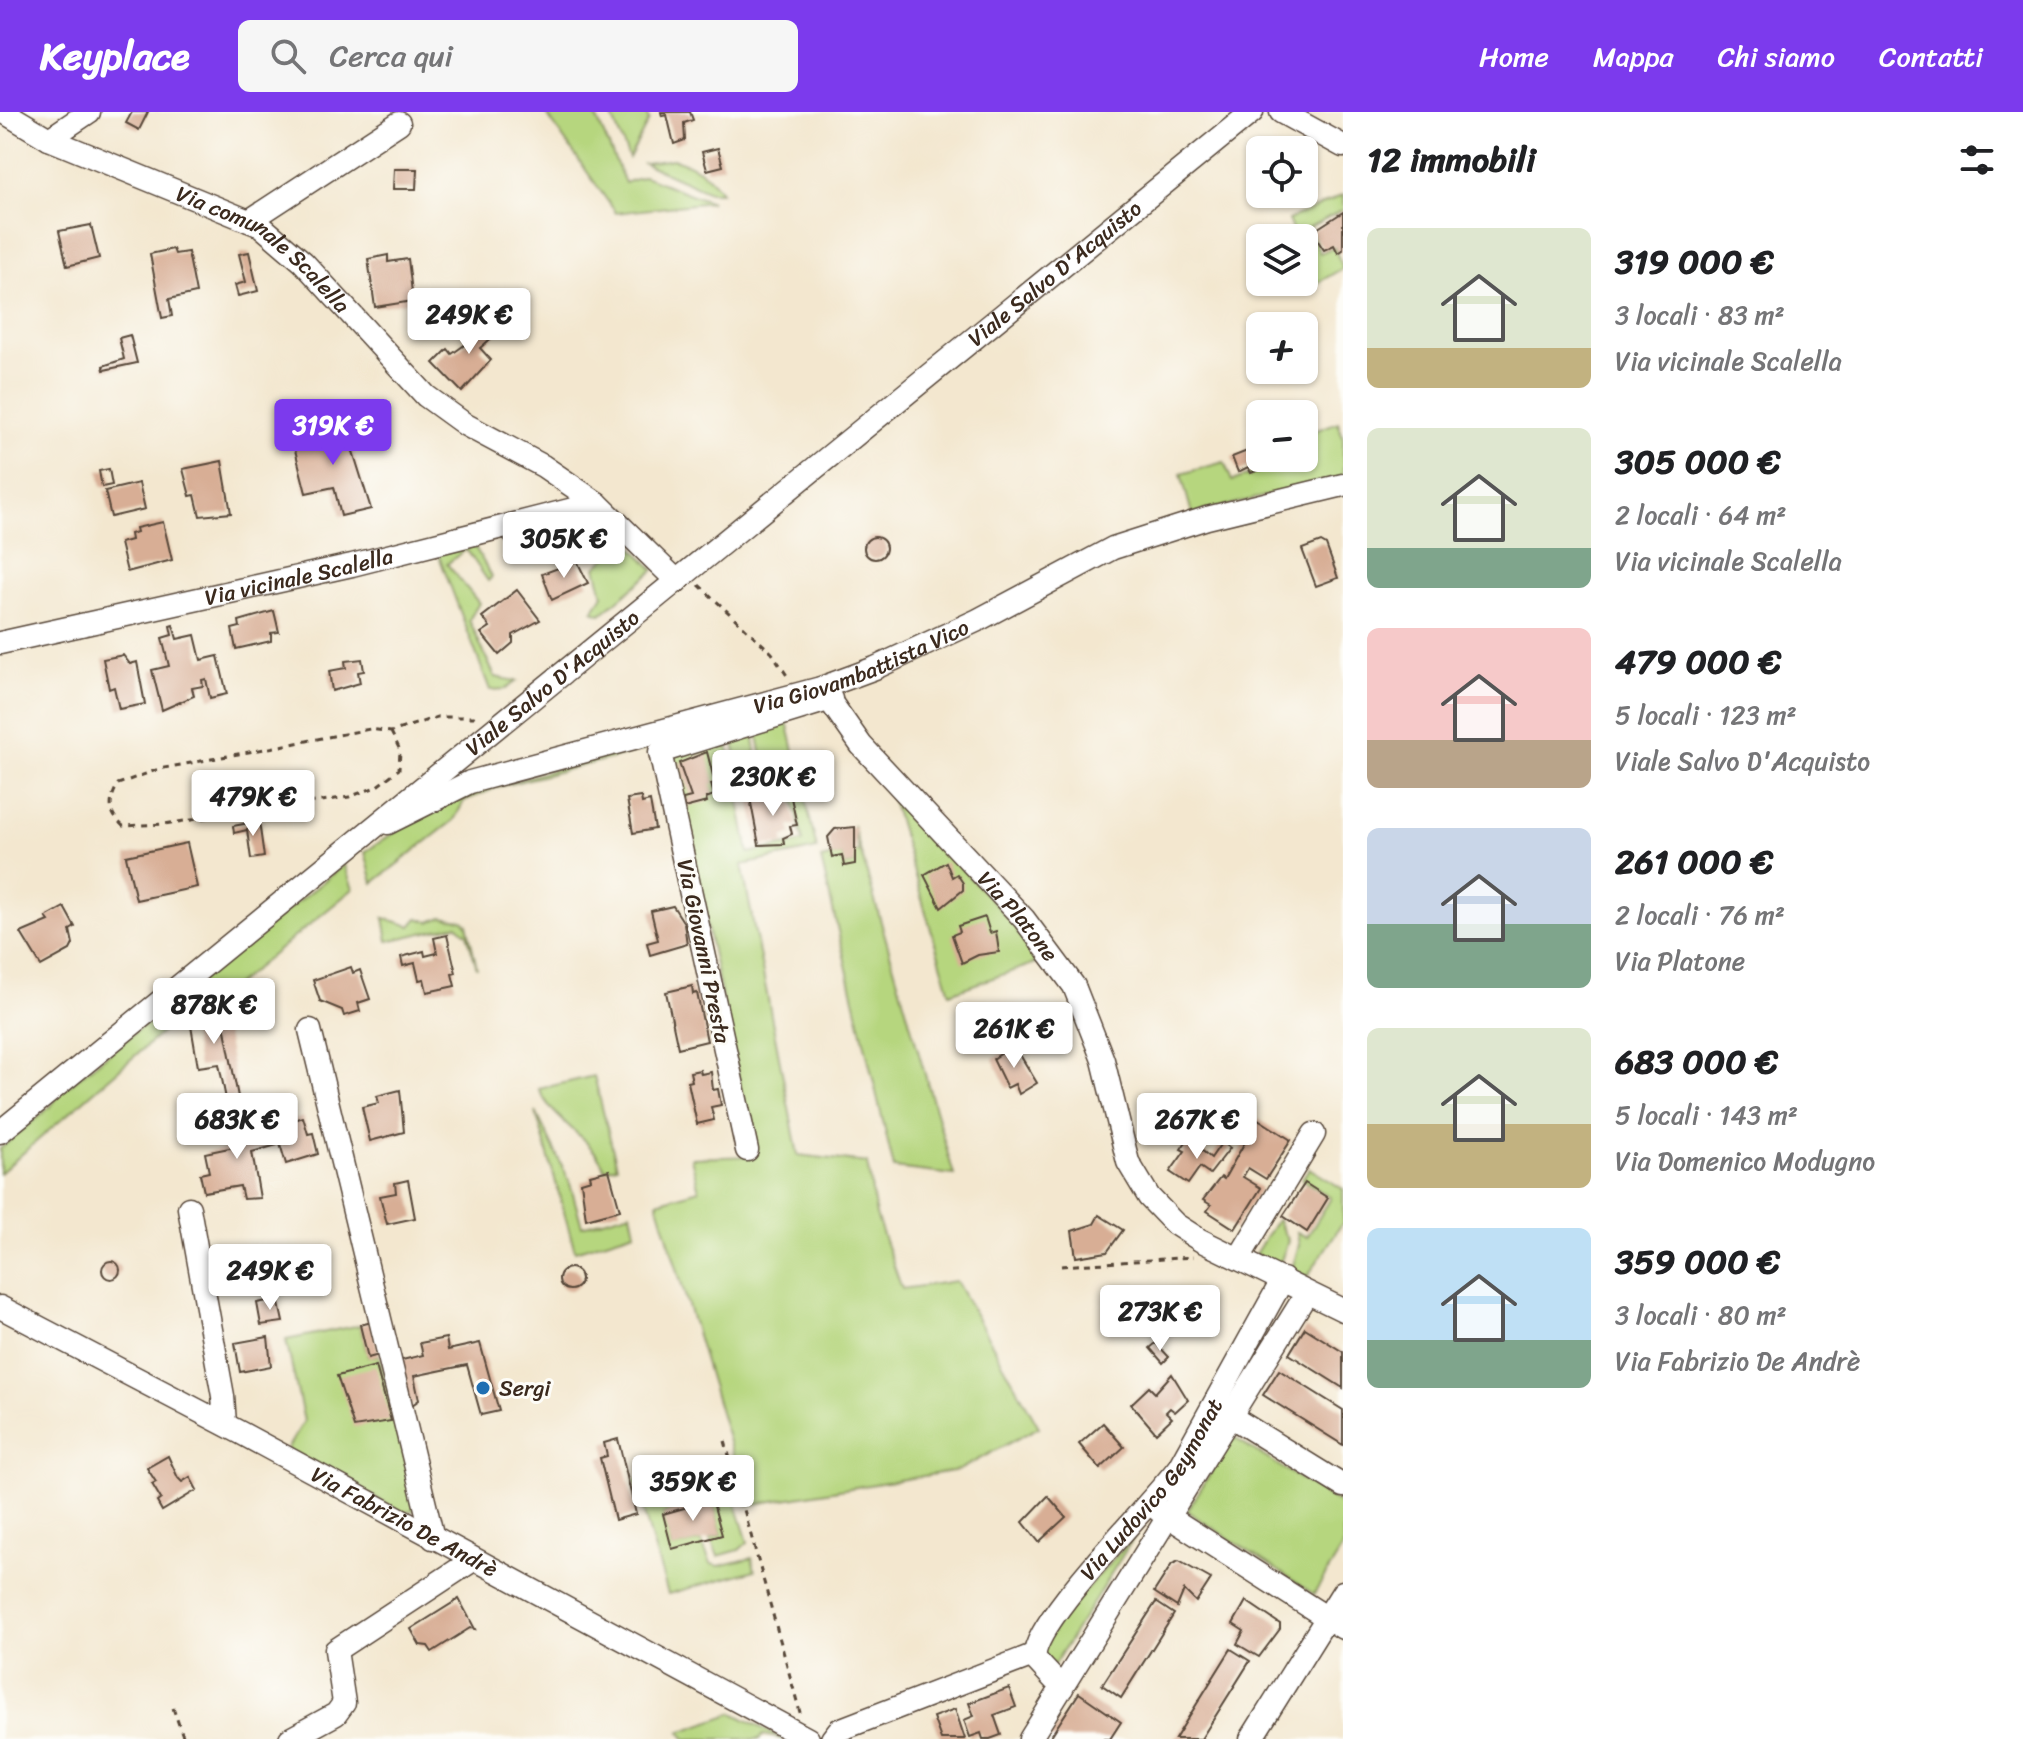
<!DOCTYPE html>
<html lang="it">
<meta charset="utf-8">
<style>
:root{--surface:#fff;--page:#f6f6f6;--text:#202124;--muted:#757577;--accent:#7c3aed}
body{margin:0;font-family:Sriracha,sans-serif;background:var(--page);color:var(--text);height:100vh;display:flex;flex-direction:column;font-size:30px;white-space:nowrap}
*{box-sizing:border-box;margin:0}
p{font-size:26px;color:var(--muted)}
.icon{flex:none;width:44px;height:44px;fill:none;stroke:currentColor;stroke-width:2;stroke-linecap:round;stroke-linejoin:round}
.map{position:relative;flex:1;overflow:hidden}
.sheet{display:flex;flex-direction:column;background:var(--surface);width:680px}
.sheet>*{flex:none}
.fabs{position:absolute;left:1246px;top:24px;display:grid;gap:16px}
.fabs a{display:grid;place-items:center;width:72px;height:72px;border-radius:12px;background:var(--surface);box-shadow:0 2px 6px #0004;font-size:40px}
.price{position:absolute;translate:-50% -68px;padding:0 18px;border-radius:8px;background:#fff;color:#222;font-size:26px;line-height:52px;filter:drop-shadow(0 2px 4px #0008)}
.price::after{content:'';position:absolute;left:50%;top:48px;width:24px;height:18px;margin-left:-12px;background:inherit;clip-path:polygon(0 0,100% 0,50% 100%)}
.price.selected{background:var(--accent);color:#fff}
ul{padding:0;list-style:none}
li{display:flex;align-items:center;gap:24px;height:200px;padding:0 24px}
li span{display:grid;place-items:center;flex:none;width:224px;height:160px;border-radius:12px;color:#555}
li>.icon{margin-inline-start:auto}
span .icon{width:96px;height:96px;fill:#fffc;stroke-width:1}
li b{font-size:34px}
h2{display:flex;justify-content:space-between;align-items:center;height:96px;padding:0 24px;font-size:34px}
header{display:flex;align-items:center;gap:48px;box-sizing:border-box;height:112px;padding:0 40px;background:var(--accent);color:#fff}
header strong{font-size:38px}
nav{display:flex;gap:44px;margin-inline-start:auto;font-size:28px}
.search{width:560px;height:72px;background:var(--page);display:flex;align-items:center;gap:20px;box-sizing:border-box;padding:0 28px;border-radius:12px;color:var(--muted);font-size:30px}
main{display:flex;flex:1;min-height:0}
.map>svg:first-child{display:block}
.green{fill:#b6d67e;stroke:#78804e;stroke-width:2}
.building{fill:#d8ae95}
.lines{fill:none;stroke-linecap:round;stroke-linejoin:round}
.minor-casing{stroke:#574639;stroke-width:25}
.path{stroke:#574639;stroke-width:3;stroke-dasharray:6 6;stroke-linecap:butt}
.minor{stroke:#fff;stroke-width:22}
.poi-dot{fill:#1f6fb2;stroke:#fdfcf7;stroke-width:3}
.labels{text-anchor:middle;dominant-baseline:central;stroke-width:6;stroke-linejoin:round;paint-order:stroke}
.street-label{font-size:22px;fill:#3b2a1e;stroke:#fdfcf7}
.poi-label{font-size:22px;fill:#3b2a1e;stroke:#fdfcf7;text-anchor:start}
</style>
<header>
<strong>Keyplace</strong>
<div class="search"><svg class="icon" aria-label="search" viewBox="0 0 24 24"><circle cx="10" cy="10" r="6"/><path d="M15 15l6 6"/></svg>Cerca qui</div>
<nav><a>Home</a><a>Mappa</a><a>Chi siamo</a><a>Contatti</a></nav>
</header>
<main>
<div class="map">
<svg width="1343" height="1627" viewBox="0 0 1343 1627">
<rect width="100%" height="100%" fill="#fdfcf7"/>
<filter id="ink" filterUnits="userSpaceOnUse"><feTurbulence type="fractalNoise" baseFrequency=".0125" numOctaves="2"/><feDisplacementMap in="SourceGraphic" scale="16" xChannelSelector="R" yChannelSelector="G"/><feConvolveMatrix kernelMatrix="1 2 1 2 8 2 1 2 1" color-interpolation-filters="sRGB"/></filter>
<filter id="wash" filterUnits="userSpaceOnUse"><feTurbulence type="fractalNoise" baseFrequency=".006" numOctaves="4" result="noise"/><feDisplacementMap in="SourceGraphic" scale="32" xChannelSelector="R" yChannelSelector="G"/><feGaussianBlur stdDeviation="1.8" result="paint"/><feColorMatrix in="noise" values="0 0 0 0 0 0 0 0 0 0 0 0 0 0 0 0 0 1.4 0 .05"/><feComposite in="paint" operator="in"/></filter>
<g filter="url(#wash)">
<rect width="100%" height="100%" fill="#f3e7cf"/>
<g class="green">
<path d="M545,0h49l31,71 19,-7 67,26 -95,11z"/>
<path d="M610,0h35l4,8 -20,38z"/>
<path d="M673,47c20,5 36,15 48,33h-12l-65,-29z"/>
<path d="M1343,83v15l-34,17 11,26 14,-6 9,21 -26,15 -13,-28v-17h-8l-8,-18z"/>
<path d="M1338,310l5,17v38l-151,37 -11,-40 43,-12 8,19 58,-20v-3h14v-23z"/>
<path d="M619,421l35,37 -53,44 -8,-3 10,-16 -7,-28 12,-11z"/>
<path d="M471,428l21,37 -4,4 -22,-32 -19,15 32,39 -10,17 26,57 22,4 -11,8 -16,1 -53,-139z"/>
<path d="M786,605l31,132 -75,16 56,290 69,8 9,52 26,74 54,-8 83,146 -80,43 -211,35 -91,-303 42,-12 -8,-32 64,-2 -84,-401 56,-15 22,113 54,-11 -12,-56 -23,4 -11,-60z"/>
<path d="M753,620l8,55 -17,4 -11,-53z"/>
<path d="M672,624l-3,8 -171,43 -34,14 -10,19 -81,63 -8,-31 42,-28 57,-29z"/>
<path d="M890,681l157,166 -97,34z"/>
<path d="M853,713l101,350 -60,-7 -73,-309 21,-5 3,12 10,-2 -2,-12 6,-1z"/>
<path d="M344,753l9,24 -132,108 -7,-10 -214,186v-24l51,-43 11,-15z"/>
<path d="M442,805l20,3 5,4 10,44 -10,-34 -10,-9 -69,16 -4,-23 27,8 7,-8 12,4z"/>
<path d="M594,964l23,90 -12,3c-14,-33 -52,-47 -66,-80z"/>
<path d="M536,1000l33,68 13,46 49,-14 4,20 -60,19z"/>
<path d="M1309,1056l34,21v33l-36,55 -15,-8 7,-24 -2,-13 10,5 24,-39 -29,-19z"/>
<path d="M1277,1107l11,22 -9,25 -24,-12z"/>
<path d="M360,1213l8,32 11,-2 39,154 -15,4 -116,-64 17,-28 -18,-81z"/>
<path d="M1233,1325l110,69v41l-29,47 -127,-83z"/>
<path d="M721,1345l27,85 -9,8 -21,6 -8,-17 12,-4 -12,-43 -13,4 1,8 -35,10 9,34 29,-7 10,23 8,2 33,-8 3,12 -87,24 -34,-114z"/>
<path d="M1136,1422l-83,132 -12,-12 6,-21z"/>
<path d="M733,1601l50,26 -19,-4 -5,4h-73l-6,-7z"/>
</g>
<g id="blocks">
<g class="building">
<path d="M132,0h16l-9,18 -13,-7z"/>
<path d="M661,0h29l3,8 -9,3 1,17 -11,4 -7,-29 -5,1z"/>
<path d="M718,36l5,18 -16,4 -5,-18z"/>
<path d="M394,57h23l-1,20h-23z"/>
<path d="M1343,100v38l-5,3 -4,-8 -10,5 -12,-18z"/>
<path d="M91,113l8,33 -32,8 -8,-35z"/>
<path d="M173,137l2,5 13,-2 8,41 -27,6 3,17 -10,2 -12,-64z"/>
<path d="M249,140l9,39 -20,5 -3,-11 11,-3 -7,-28z"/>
<path d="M388,143v7l20,-3 5,42 -38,6 -7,-48z"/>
<path d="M439,205l2,14 -23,3 -2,-14z"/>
<path d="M512,209v5l-8,1 -24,21 11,12 -29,32 -28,-29 14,-14 4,5 22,-16 -10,-11z"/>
<path d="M130,223l7,28 -33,7 -1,-4 21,-7 -5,-21z"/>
<path d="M361,310l2,10 -26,6 2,10 12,-3 20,64 -30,7 -7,-29 -28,6 -14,-55z"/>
<path d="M1260,334v12l26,2 -35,13 -3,-6 -10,5 -6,-15z"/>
<path d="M222,349l9,52 -31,3 -5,-21 -5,1 -7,-27z"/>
<path d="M109,357l3,16 -10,2 -3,-16z"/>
<path d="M139,371l6,26 -34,8 -6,-26z"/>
<path d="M556,407l7,26 -41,9 -6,-11 -8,1 -8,-11z"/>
<path d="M163,410l9,38 -45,12 -7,-29 11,-3 -1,-6 7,-2 -1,-4z"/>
<circle cx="875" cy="436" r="11"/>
<path d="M1321,430l5,3 12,33 -22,8 -14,-37z"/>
<path d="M577,449l11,22 -36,17 -10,-26z"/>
<path d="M517,478l23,30 -27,15v8l-14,12 -18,-22 9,-6 -8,-10z"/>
<path d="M274,499l5,21 -8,1v8l-35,8 -4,-20 8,-2 -1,-6z"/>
<path d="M173,513l4,14 18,-4 6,25 17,-4 9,38 -17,4 -4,-19 -4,1 1,6 -11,2 2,8 -32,14 -10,-40 17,-4 -7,-28 10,-3 -2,-9z"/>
<path d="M123,543l7,9 7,-2 8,42 -26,5 -5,-22 -5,2 -6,-30z"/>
<path d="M362,547l2,12 -6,1 2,11 -28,8 -3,-20 17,-3 -1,-7z"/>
<path d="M707,640l8,31 -4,1 3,11 -8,3 1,4 -23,6 -1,-9 8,-2 -12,-34z"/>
<path d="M209,673l1,8 17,-4 3,12 -22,4 -4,-19z"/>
<path d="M790,681l7,32 -7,1 2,8 -9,4 1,6 -25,1 -9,-47z"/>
<path d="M641,685l1,6 8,-2 5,28 -22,4 -6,-34z"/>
<path d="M259,709l5,36 -13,2 -4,-29 -13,3 -1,-7z"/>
<path d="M855,715v37l-11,2 -2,-11 -10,2 -4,-20 7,-8z"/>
<path d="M187,731l10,44 -61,13 -10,-44z"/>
<path d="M946,750l6,15 5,-3 6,9v7l-22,18 -17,-33z"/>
<path d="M673,794l11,17 3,21 -37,11 -3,-12 11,-3 -7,-29z"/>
<path d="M64,795l11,20 -5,3 3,14 -3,6 -29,16 -20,-33 28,-12 -3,-4z"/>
<path d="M985,805l5,16 6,-2 3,21 -21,3 -16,8 -10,-28 8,-3 -2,-6z"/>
<path d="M447,823l9,38 -4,1 3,12 -28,6 -3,-13 -5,1 -4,-17 -12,3 -2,-9 23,-6 1,5 12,-3 -3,-15z"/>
<path d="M351,855l2,6 7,-3 10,29 -12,4 2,8 -16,5 -2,-6 -22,-9 -7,-21z"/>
<path d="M692,874l1,8 4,-1 10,48 -29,7 -12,-56z"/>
<path d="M220,892l18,93 -12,2 -7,-35 -21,3 -8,-47 18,-14z"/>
<path d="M1040,899l6,11 -11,6 -6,-12z"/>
<path d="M1014,933l23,38 -18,11 -4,-10 -8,4 -14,-29z"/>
<path d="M700,958l1,4 10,-2 2,18 5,-1 3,16 -10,2 3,13 -17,4 -9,-42 4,-1 -2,-9z"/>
<path d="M400,978l4,42 -34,9 -8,-34 17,-4 -2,-7z"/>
<path d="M303,1005l5,17 5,-1 5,21 -32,10 -11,-37z"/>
<path d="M245,1006l4,16 25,-5 3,16 -25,7 8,46 -17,1 -3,-13 -36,6 -4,-18 9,-2 -4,-19 29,-6 -4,-27z"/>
<path d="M1258,1007l33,21 -25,39 -18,-11 -5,9 18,11 -26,41 -28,-18 4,-6 -8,-5 18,-23 3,2z"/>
<path d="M1188,1027l23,19 11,-16 8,6 -20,26 -10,-7 -12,17 -18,-12 15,-21 -4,-2z"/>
<path d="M609,1058l11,40 -34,9 -5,-37 10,-3 -1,-4z"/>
<path d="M408,1068l7,38 -28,6 -7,-28 16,-3 -1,-10z"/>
<path d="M1305,1071l23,15 -21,34 -24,-16z"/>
<path d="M1099,1103l24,15 -16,22 -31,5 -4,-26 22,-7z"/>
<circle cx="111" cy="1158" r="9"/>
<circle cx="570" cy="1167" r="11"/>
<path d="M278,1187l5,23 -22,3 -4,-22z"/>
<path d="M372,1210l7,33 -11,3 -8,-33z"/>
<path d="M1305,1216l38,24v36l-54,-34z"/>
<path d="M268,1225l3,29 -31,6 -5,-29z"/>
<path d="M446,1226l2,12 32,-7 19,68 -18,4 -14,-50 -53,11 5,24 -10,7 -11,-46 25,-6 -3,-12z"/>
<path d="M1156,1231l13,14 -6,6 -13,-15z"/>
<path d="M376,1254l15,55 -37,6 -17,-51z"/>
<path d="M1279,1258l64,40v35l-80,-50z"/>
<path d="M1172,1262l16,26 -13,12 -5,-4 -4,4 6,6 -16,15 -25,-29 18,-17 6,6z"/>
<path d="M1103,1311l21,24 -24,22 -21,-25z"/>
<path d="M618,1327l18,75 -21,6 -15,-62 7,-2 -3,-13z"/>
<path d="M168,1344l10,22 4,4 8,-5 7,13 -35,21 -5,-9 4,-3 -9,-15 4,-2 -9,-14z"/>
<path d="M710,1380l12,43 -50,14 -9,-35 35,-10 -2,-8z"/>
<path d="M1048,1384l18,21 -27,25 -16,-20z"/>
<path d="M1179,1449l32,18 -15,23 -12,-12 -7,17 -23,-15 18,-28z"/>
<path d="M459,1487l16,30 -5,-1 -38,24 -4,-6 -8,-1 -9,-16z"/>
<path d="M1246,1489l34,23v5l-21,28 -22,-13 7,-13 -11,-7z"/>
<path d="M1156,1490l18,12 -53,84 -19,-13z"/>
<path d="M1231,1537l19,12 -49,78h-26z"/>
<path d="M1009,1576l7,19 -22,8 7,20 -11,4h-7l-2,-6 -11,4 -6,-17 10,-4 -5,-13z"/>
<path d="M1079,1581l42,29 -11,17h-61z"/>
<path d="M955,1597l10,30h-24l-8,-22z"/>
</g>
</g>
</g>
<g filter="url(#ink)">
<use href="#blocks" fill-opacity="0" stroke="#574639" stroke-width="2"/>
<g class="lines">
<defs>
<g id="minor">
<path id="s1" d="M4,0l45,27 212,87 42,36 123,134 40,29 77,41 54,37 80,78"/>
<path d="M1281,0l62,34"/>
<path d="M49,27l40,-27"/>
<path d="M249,109l150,-98"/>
<path id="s2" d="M0,531l352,-78 245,-62"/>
<path id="s3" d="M821,576l40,57 163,174 50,67 29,74 25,102 21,35 26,27 25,16 143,70"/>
<path id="s4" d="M388,711l82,-41 351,-94 54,-20 103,-48 135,-72 94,-30 136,-33"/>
<path d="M310,918l123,508"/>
<path id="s5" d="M0,1020l1252,-1020"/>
<path d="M747,1038l-87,-398 171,-53"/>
<path d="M189,1096l34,188 2,28"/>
<path d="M1239,1146l75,-124"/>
<path id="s6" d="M0,1195l241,126 567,306"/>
<path d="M1230,1304l113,70"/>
<path d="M1158,1398l185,118"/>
<path id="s7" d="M1062,1576l-27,-29c-7,-33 119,-157 144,-192l104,-188"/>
<path d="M290,1627l46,-25 8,-11 -8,-53 137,-90"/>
<path d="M832,1627l7,-9 194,-75"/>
<path d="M1030,1627l277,-446"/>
<path d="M1251,1627l92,-147"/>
</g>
</defs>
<use href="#minor" class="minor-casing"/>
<g class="path">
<path d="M699,473l73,68 16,24"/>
<path d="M391,620l9,18 -1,19 -23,18 -27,10 -185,27 -41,2c-16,-14 -14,-25 -5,-42l41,-15 211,-40 21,3 46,-15h37l5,3"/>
<path d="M1061,1154l132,-9"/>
<path d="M725,1329l76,275"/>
<path d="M173,1596l11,31"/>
</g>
<use href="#minor" class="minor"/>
</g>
</g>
<circle class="poi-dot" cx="483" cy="1276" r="8"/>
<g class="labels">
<g class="street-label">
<text stroke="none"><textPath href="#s1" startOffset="296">Via comunale Scalella</textPath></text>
<text stroke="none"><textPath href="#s5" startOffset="1360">Viale Salvo D'Acquisto</textPath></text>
<text stroke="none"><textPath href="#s2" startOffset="306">Via vicinale Scalella</textPath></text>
<text stroke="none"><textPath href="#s4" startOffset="500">Via Giovambattista Vico</textPath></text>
<text stroke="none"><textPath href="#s5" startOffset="712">Viale Salvo D'Acquisto</textPath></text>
<text stroke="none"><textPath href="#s3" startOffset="302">Via Platone</textPath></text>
<text transform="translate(704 839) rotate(78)">Via Giovanni Presta</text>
<text stroke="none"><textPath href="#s7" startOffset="248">Via Ludovico Geymonat</textPath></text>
<text stroke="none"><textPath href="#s6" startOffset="458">Via Fabrizio De Andrè</textPath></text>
</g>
<g class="poi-label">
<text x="499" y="1276">Sergi</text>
</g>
</g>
</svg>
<div class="fabs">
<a><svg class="icon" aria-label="locate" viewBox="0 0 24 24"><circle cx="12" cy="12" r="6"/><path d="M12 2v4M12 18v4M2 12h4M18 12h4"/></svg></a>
<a><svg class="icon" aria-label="layers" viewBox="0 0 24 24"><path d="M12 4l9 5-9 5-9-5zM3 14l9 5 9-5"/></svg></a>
<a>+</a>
<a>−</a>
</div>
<b class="price" style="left:469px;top:244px">249K €</b>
<b class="price selected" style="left:333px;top:355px">319K €</b>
<b class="price" style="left:564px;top:468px">305K €</b>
<b class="price" style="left:773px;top:706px">230K €</b>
<b class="price" style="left:253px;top:726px">479K €</b>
<b class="price" style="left:214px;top:934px">878K €</b>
<b class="price" style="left:1014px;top:958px">261K €</b>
<b class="price" style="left:237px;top:1049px">683K €</b>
<b class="price" style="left:1197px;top:1049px">267K €</b>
<b class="price" style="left:270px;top:1200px">249K €</b>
<b class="price" style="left:1160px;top:1241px">273K €</b>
<b class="price" style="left:693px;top:1411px">359K €</b>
</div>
<section class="sheet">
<h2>12 immobili<svg class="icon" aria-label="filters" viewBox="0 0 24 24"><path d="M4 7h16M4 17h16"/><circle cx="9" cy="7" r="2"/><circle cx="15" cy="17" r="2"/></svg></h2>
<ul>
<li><span style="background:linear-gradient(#dfe7d0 75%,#c2b280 0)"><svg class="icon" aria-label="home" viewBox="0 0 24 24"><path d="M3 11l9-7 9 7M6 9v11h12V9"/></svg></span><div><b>319 000 €</b><p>3 locali · 83 m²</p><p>Via vicinale Scalella</p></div></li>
<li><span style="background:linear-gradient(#dfe7d0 75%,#7fa58c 0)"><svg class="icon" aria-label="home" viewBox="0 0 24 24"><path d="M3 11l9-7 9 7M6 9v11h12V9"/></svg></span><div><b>305 000 €</b><p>2 locali · 64 m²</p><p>Via vicinale Scalella</p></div></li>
<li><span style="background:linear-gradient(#f6c9c9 70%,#b9a48a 0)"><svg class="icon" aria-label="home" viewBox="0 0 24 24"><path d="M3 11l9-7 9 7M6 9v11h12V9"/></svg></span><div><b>479 000 €</b><p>5 locali · 123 m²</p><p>Viale Salvo D'Acquisto</p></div></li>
<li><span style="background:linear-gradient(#c9d6e8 60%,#7fa58c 0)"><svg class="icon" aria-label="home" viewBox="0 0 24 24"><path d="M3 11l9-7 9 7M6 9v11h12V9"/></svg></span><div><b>261 000 €</b><p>2 locali · 76 m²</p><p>Via Platone</p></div></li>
<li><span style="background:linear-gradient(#dfe7d0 60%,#c2b280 0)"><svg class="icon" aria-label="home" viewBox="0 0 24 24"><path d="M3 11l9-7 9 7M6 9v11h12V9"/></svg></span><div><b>683 000 €</b><p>5 locali · 143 m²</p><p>Via Domenico Modugno</p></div></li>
<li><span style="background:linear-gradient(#bfe0f5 70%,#7fa58c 0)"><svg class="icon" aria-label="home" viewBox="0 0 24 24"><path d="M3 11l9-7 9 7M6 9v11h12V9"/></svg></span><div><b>359 000 €</b><p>3 locali · 80 m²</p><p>Via Fabrizio De Andrè</p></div></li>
</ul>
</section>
</main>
